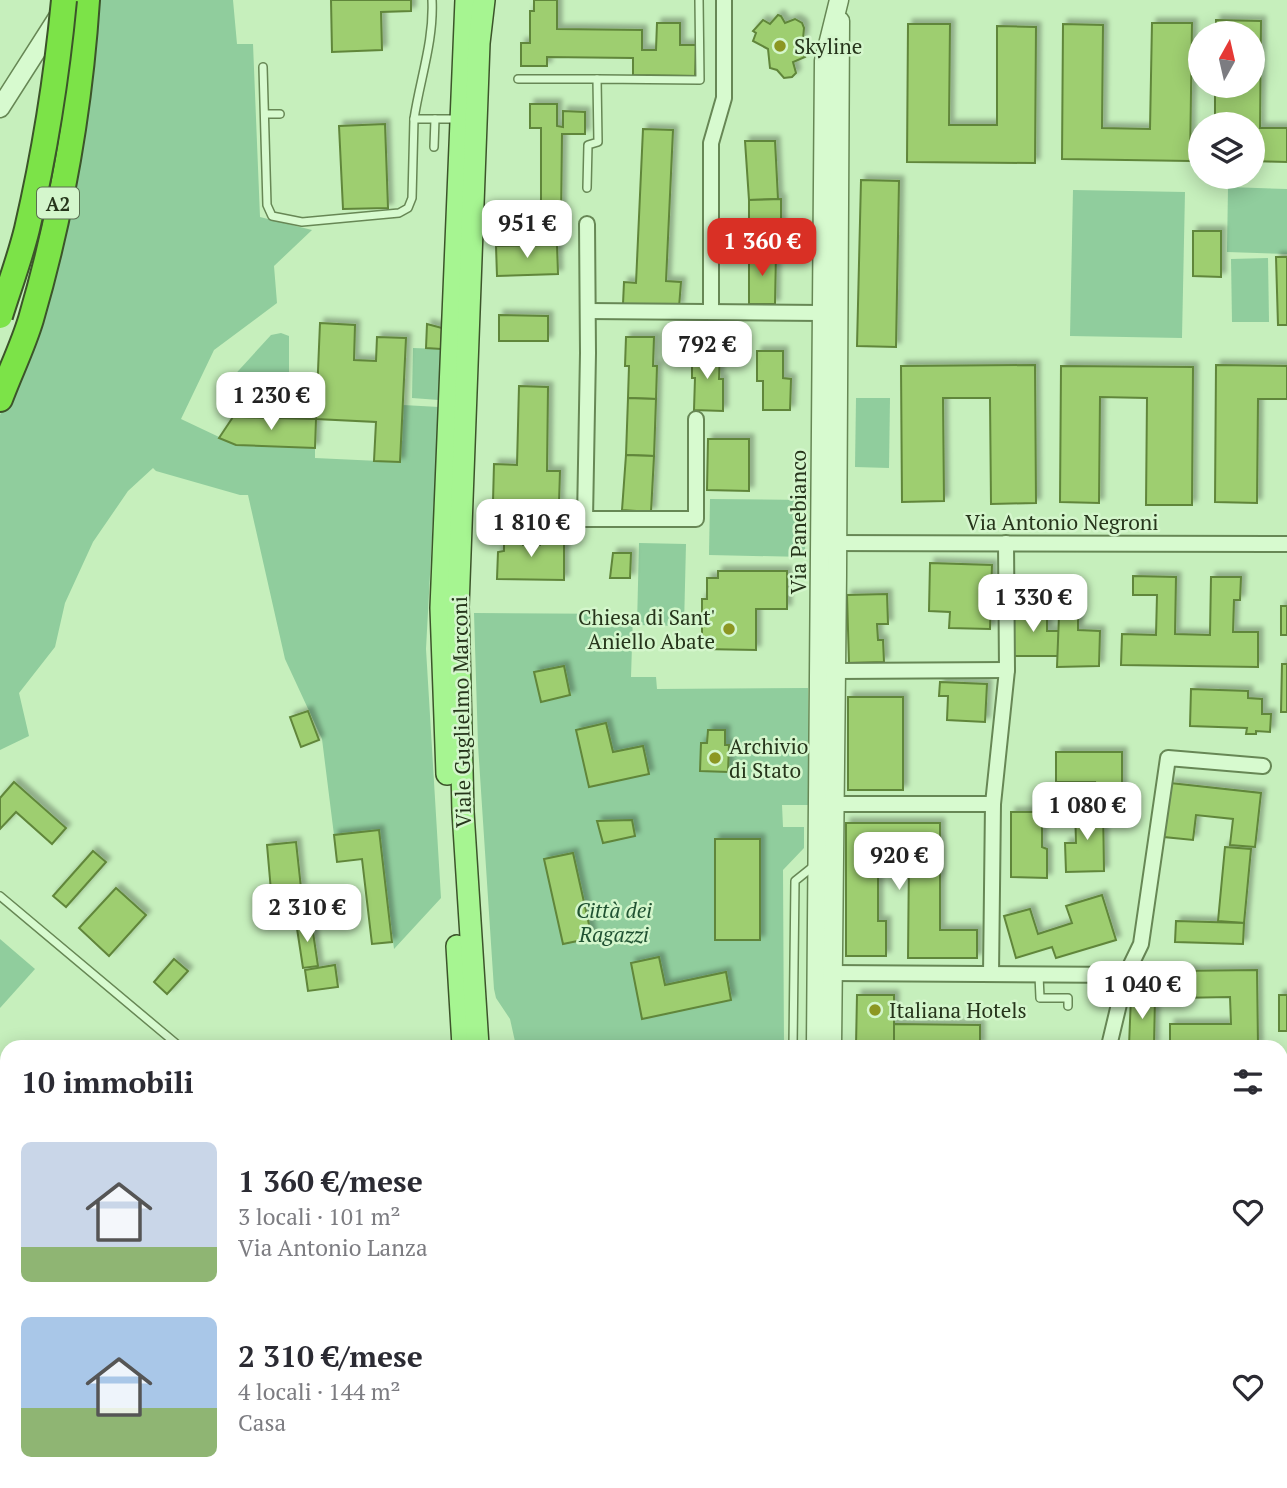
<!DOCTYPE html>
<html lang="it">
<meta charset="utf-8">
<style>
:root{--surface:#fff;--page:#f2f2f3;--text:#2b2b33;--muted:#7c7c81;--accent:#d93025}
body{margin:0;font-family:"PT Serif",serif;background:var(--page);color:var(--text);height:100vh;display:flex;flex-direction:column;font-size:26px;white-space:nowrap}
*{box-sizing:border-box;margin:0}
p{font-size:23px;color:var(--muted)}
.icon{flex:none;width:38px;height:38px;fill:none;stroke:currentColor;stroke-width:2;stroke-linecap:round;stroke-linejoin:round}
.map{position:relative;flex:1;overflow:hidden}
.details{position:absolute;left:0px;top:1040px;width:1288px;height:450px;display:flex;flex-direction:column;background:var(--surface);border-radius:21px 21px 0 0;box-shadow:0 4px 18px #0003}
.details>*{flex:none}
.needle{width:46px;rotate:8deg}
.fabs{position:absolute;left:1188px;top:21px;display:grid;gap:14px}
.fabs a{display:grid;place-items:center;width:77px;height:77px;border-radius:50%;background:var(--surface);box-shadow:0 4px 18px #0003;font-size:35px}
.price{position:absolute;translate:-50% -60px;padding:0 16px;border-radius:14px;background:#fff;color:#222;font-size:23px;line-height:46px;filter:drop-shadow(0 2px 4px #0008)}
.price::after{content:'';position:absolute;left:50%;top:42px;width:21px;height:16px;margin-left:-10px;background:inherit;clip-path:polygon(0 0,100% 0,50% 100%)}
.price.active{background:var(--accent);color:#fff}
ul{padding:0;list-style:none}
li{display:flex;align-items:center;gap:21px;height:175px;padding:0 21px}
li span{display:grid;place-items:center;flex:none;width:196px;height:140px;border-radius:10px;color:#555}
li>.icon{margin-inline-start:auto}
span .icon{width:84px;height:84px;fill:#fffc;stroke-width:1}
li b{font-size:30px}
h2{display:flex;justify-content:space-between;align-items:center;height:84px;padding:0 21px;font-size:30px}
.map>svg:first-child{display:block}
.green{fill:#90cd9d}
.building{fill:#9ece70;stroke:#61863a;stroke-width:2;filter:url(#shadow)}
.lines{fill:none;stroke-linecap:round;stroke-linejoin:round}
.service-casing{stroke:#678755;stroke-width:10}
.minor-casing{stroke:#678755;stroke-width:18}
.tertiary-casing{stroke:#678755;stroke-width:21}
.primary-casing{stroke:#3c542a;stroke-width:24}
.motorway-casing{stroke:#3c542a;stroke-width:28}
.service{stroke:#d7facf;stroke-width:7}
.minor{stroke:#d7facf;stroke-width:14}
.tertiary{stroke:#d7facf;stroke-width:18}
.primary{stroke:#a6f591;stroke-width:21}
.motorway{stroke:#7ce348;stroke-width:24}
.motorway-bridge-casing{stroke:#3c542a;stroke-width:28;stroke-linecap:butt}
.motorway-bridge{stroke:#7ce348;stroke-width:24}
.poi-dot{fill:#8c9723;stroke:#d4f6cc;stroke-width:2.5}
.labels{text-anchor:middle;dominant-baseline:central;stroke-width:5;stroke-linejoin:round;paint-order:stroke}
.shield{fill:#d4f6cc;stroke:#5a6f50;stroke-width:2}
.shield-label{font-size:19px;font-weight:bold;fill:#26351b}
.poi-label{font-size:21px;fill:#26351b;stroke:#d4f6cc;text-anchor:start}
.street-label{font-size:21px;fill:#26351b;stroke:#d4f6cc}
.park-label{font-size:21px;font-style:italic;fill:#205232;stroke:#d4f6cc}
</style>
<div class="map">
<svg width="1287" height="1488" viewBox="0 0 1287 1488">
<defs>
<filter id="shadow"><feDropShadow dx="4.5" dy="-4.5" stdDeviation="2" flood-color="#0004"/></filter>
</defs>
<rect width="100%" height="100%" fill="#c6efbc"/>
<g class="green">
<path d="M92,0h141l4,44h16l7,173 52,13 -38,36 3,37 -63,47 -33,69 55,26 79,3v10l85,4 3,-57 36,2 -13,242 15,249 -47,51 -15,-118 -45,4 -12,-96 -37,-80 -37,-164h-8l-84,-24 -3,-3 -25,23 -35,51 -28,61 -10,44 -36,46 10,43 -29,14v-335l35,-94z"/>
<path d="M1228,187l59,2v65l-60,-2z"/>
<path d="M1073,190l112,2 -3,146 -112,-2z"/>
<path d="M1268,258l1,64h-37l-1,-63z"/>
<path d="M281,333l8,3v42l-9,7 -49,5 -2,-9 42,-46z"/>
<path d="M413,348l28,1 -2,51 -27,-2z"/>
<path d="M856,398h34l-1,70 -34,-1z"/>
<path d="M710,499l96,1 -1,57 -96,-2z"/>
<path d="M639,543l47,1 -2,82 -47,-1z"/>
<path d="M474,613l159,1 -2,63h25l1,12 151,-1 1,117h-27l1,22h21v21l-21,22 1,176h-268l-6,-27 -14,-21 -2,-9 -16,-244z"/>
<path d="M0,939l35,30 -35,39z"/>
<path d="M1085,1482l53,1v5h-53z"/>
</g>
<g class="building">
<path d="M331,0h80v11l-30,1 1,38 -50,2z"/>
<path d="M534,0h23v29l85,1v20h14l1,-27h23v22h16l-1,31 -62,-1v-17l-86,-1v9h-26v-23h9v-32h4z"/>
<path d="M778,15l3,1 4,7 10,-4 7,4 2,5 -1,11 -5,3 7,15 -12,5 3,11 -4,4 -8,1 -7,-8 -7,-2 -2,-19 -15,-8 3,-8 -3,-2 10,-11 7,4z"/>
<path d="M1216,20l45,1 -1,107h27v34l-34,-1v-37h-38v-38h38v-53h-37z"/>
<path d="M1152,23h40l-2,138 -128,-2 1,-135 40,1 -1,103 48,1z"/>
<path d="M908,24h42l-1,101h48v-99l39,1 -1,136 -128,-1z"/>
<path d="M530,104h27v22l6,1v-16l22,1v22h-23l-1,86h-20v-92h-11z"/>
<path d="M385,124l3,84 -45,1 -4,-83z"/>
<path d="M643,129l30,1 -7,151 15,1 -2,25 -56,-3 1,-22 12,1z"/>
<path d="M745,141h30l3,58 -29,1z"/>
<path d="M861,180l38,1 -3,166 -39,-1z"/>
<path d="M781,199v54h-32v-53z"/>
<path d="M1193,231h28v46l-28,-1z"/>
<path d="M557,245l1,29 -61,2 -1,-30z"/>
<path d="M749,253h27l-1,51h-26z"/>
<path d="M1276,257h11v68h-9z"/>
<path d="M499,315l49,1v25h-49z"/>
<path d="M320,323l35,2 -1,35 22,1 1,-24 29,1 -6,124 -26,-1 2,-39 -60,-3z"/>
<path d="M427,324l15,4 -1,21 -15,-1z"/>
<path d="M626,337h28l-1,29h4l-1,33 -28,-1 1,-32h-4z"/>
<path d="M692,350h28l-1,29h4v32l-29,-1 1,-32h-3z"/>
<path d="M757,351h26v27l8,1 -1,31h-27v-29h-6z"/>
<path d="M1035,365l1,138 -45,1 -1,-106h-47l1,103 -42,1 -1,-136z"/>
<path d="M1216,365l71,1v33h-29l-1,104 -42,-1z"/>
<path d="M1061,366l132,1 -1,138h-46l1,-107 -47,-1 -1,106 -39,-1z"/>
<path d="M519,386l29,1 -1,84h13l-1,32 -66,-1 1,-38 23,1z"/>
<path d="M628,398l28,1 -2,57 -28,-1z"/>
<path d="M233,417l83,2 -1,29 -79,-3 -17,-7z"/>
<path d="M708,439h41v52l-42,-1z"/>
<path d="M626,455l28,1 -3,56 -29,-2z"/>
<path d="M504,531l19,1v13h17v-9h24v44l-67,-1 1,-27 6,-1z"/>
<path d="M613,553h18l-1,25h-20z"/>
<path d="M930,563l62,2 -2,64 -41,-1 1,-16 -21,-1z"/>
<path d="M718,571h69v38h-31v41l-54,-1v-50h5v-21h11z"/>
<path d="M1133,576l43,1 -1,57 35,1 1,-58h30l-1,23h-6l-1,32h25v35l-137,-2 1,-31 34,1 1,-40h-24z"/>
<path d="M887,594l1,30h-11l1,16h5l1,22 -35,1 -2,-68z"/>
<rect x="1281" y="606" width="6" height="29"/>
<path d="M1012,609h35v22h12l-1,25h-46z"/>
<path d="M1059,615l19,1v14l22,1 -1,35 -42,1z"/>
<path d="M1282,664h5v48h-6z"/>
<path d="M564,666l6,29 -29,7 -7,-30z"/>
<path d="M940,682l47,2 -2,38 -38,-2 1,-24h-9z"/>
<path d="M1191,689l57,2v7l14,1v15h9l-1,18 -14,-1v3h-10l1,-6 -57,-2z"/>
<rect x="848" y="697" width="55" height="93"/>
<path d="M308,711l11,29 -18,7 -11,-30z"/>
<path d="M606,723l7,29 30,-6 6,28 -60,13 -13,-57z"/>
<path d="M708,730h17v15h4l-1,27 -28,-1 1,-28h6z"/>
<path d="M1056,752h66v38h-28l1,-8h-39z"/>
<path d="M14,782l52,46 -14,16 -36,-32 -16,17v-31z"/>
<path d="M1170,783l91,10 -6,54 -25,-2 3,-26 -37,-4 -3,25 -29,-3z"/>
<path d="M1075,807h28l1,64 -38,1 -1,-29h11z"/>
<path d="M1011,812h31v35l5,2v29l-36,-1z"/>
<path d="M632,820l3,16 -32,7 -6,-22z"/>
<path d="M846,823h94v107h37v28h-69l1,-102h-31v65h8v35h-40z"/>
<path d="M379,830l13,112 -20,2 -10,-85 -25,3 -3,-27z"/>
<rect x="715" y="839" width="45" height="101"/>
<path d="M296,842l5,46 -30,3 -4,-46z"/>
<path d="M1225,847l26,2 -7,74 -26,-2z"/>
<path d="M93,851l13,11 -40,45 -13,-11z"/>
<path d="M573,853l19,85 -29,6 -19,-85z"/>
<path d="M116,888l30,27 -37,41 -30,-28z"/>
<path d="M1102,895l14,45 -60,18 -4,-11 -36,11 -12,-42 26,-7 8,25 34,-11 -6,-17z"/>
<path d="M311,919l7,47 -15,2 -7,-46z"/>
<path d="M1176,921l68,2 -1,21 -68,-2z"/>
<path d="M659,957l6,28 61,-13 5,28 -89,19 -11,-56z"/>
<path d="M174,959l14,12 -21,23 -13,-12z"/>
<path d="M335,965l3,22 -30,4 -3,-21z"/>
<path d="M1257,970l1,76h-88v-22h61l-1,-27 -55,1v-27z"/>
<path d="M857,995h37v51h-38z"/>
<rect x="1279" y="995" width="8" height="36"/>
<path d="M1131,996l24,1 -1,49h-25z"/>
<path d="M894,1024l86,1v21h-86z"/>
<path d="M0,1151l7,1 -1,105h-6v-55l4,1 1,-8h-5z"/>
<path d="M1281,1162h6v22l-6,-1z"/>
<rect x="1281" y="1264" width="6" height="24"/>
<path d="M1281,1402l6,10v18l-6,3z"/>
<path d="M1287,1469v19h-53l-1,-6h48v-12z"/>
<path d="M37,1482h80l5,6h-85z"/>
<path d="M148,1482h41v6h-57l1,-5 11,1z"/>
<path d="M241,1482h48l-1,6h-47z"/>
<rect x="711" y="1482" width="98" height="6"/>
<rect x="856" y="1482" width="28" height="5"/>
<rect x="982" y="1482" width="21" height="6"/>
<path d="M1018,1482h21v6h-22z"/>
<rect x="1054" y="1482" width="24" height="6"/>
<rect x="1159" y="1482" width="23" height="6"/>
</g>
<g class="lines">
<defs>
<g id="service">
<path d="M263,67l4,138 5,11 30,6 97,-9 9,-5 4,-10 2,-79h46"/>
<path d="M518,79h79"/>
<path d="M265,114h15"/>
<path d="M414,119c6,-40 20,-78 18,-119"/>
<path d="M434,147l1,-28"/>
<path d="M587,188l1,-43 10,-3 -1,-63 103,1 -1,-80"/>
<path d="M0,896l179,150"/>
<path d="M1039,975l1,23h28v8"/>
<path d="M793,1046l2,-165 20,-16"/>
<path d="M403,1488l2,-6"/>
</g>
<g id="minor">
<path d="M587,224l1,129 -3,166h111v-100"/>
<path d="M588,311l234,2"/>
<path d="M711,312v-169l13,-45v-98"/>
<path d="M826,543l461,1"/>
<path d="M836,671l171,-1"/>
<path d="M835,804h158"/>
<path d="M832,973l294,2"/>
<path d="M991,974l2,-170 14,-134 -1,-127"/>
<path d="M1109,1046l17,-71 15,-31 27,-186 95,8"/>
<path d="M1281,1193l6,1"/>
<path d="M1281,1300h6"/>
<path d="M1281,1311h6"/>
<path d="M0,1329l7,3"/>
<path d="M1281,1372l6,9"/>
<path d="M0,1472l7,-26"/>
<path d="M416,1482l1,6"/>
<path d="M964,1482v6"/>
<path d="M1151,1482l1,6"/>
<path d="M209,1488v-6"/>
<path d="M341,1488v-6"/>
<path d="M1048,1488v-6"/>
</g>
<g id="tertiary">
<path d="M0,108l60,-94"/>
<path d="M816,1046l8,-985 15,-61"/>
<path d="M832,1046l5,-471 3,-554"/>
<path d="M835,1482v6"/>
</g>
<g id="primary">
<path d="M447,774l-6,-166 25,-608"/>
<path d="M457,946l6,100"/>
<path d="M478,1046l-15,-234 -5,-205 21,-564 5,-43"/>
<path d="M457,1488v-6"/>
</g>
<path id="motorway" d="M0,399c10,-27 23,-53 31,-80 30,-103 49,-212 56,-319"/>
</defs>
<use href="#service" class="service-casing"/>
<use href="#minor" class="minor-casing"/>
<use href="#tertiary" class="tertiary-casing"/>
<use href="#primary" class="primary-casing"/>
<use href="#motorway" class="motorway-casing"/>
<use href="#service" class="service"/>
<use href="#minor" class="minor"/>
<use href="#tertiary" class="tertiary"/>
<use href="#primary" class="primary"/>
<use href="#motorway" class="motorway"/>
<defs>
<path id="motorway-bridge" d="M0,316c9,-29 20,-58 27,-87 17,-73 30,-155 37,-229"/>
</defs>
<use href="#motorway-bridge" class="motorway-bridge-casing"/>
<use href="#motorway-bridge" class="motorway-bridge"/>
</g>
<g class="poi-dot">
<circle cx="780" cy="46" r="7"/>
<circle cx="729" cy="629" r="7"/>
<circle cx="715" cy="758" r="7"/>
<circle cx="875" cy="1010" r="7"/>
</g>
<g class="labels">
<rect class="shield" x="37" y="187.5" width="42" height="31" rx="5"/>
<g class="shield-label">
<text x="58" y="203">A2</text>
</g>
<g class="poi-label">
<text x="794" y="46">Skyline</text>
<text x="715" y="617" text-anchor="end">Chiesa di Sant'<tspan x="715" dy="24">Aniello Abate</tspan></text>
<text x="729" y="746">Archivio<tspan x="729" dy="24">di Stato</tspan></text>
<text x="889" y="1010">Italiana Hotels</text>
</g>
<g class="street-label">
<text transform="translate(798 522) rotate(-90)">Via Panebianco</text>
<text x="1062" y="522">Via Antonio Negroni</text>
<text transform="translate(461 712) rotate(-91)">Viale Guglielmo Marconi</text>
</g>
<g class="park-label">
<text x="614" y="910">Città dei<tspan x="614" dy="24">Ragazzi</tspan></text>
</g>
</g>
</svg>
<div class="fabs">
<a><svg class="needle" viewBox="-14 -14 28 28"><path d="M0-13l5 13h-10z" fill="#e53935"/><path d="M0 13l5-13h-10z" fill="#7c7c81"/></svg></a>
<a><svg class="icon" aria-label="layers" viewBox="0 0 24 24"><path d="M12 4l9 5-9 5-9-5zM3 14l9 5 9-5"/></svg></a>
</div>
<b class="price" style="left:527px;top:260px">951 €</b>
<b class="price active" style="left:762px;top:278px">1 360 €</b>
<b class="price" style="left:707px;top:381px">792 €</b>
<b class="price" style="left:271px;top:432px">1 230 €</b>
<b class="price" style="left:531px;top:559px">1 810 €</b>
<b class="price" style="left:1033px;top:634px">1 330 €</b>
<b class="price" style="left:1087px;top:842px">1 080 €</b>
<b class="price" style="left:899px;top:892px">920 €</b>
<b class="price" style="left:307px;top:944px">2 310 €</b>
<b class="price" style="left:1142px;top:1021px">1 040 €</b>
<section class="details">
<h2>10 immobili<svg class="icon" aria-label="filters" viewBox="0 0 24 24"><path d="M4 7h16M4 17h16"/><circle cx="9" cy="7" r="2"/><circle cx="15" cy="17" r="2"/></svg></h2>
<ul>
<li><span style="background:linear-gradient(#c9d6e8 75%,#8fb573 0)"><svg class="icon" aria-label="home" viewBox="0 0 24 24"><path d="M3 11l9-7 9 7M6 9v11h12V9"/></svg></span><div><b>1 360 €/mese</b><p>3 locali · 101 m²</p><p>Via Antonio Lanza</p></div><svg class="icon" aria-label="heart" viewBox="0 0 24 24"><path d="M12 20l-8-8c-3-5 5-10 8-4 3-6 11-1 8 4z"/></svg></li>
<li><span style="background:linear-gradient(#a9c7e8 65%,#8fb573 0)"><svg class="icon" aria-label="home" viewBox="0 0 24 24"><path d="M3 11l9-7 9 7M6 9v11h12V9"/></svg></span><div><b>2 310 €/mese</b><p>4 locali · 144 m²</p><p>Casa</p></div><svg class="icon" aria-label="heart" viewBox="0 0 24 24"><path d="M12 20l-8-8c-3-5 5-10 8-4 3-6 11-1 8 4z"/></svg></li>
</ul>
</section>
</div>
